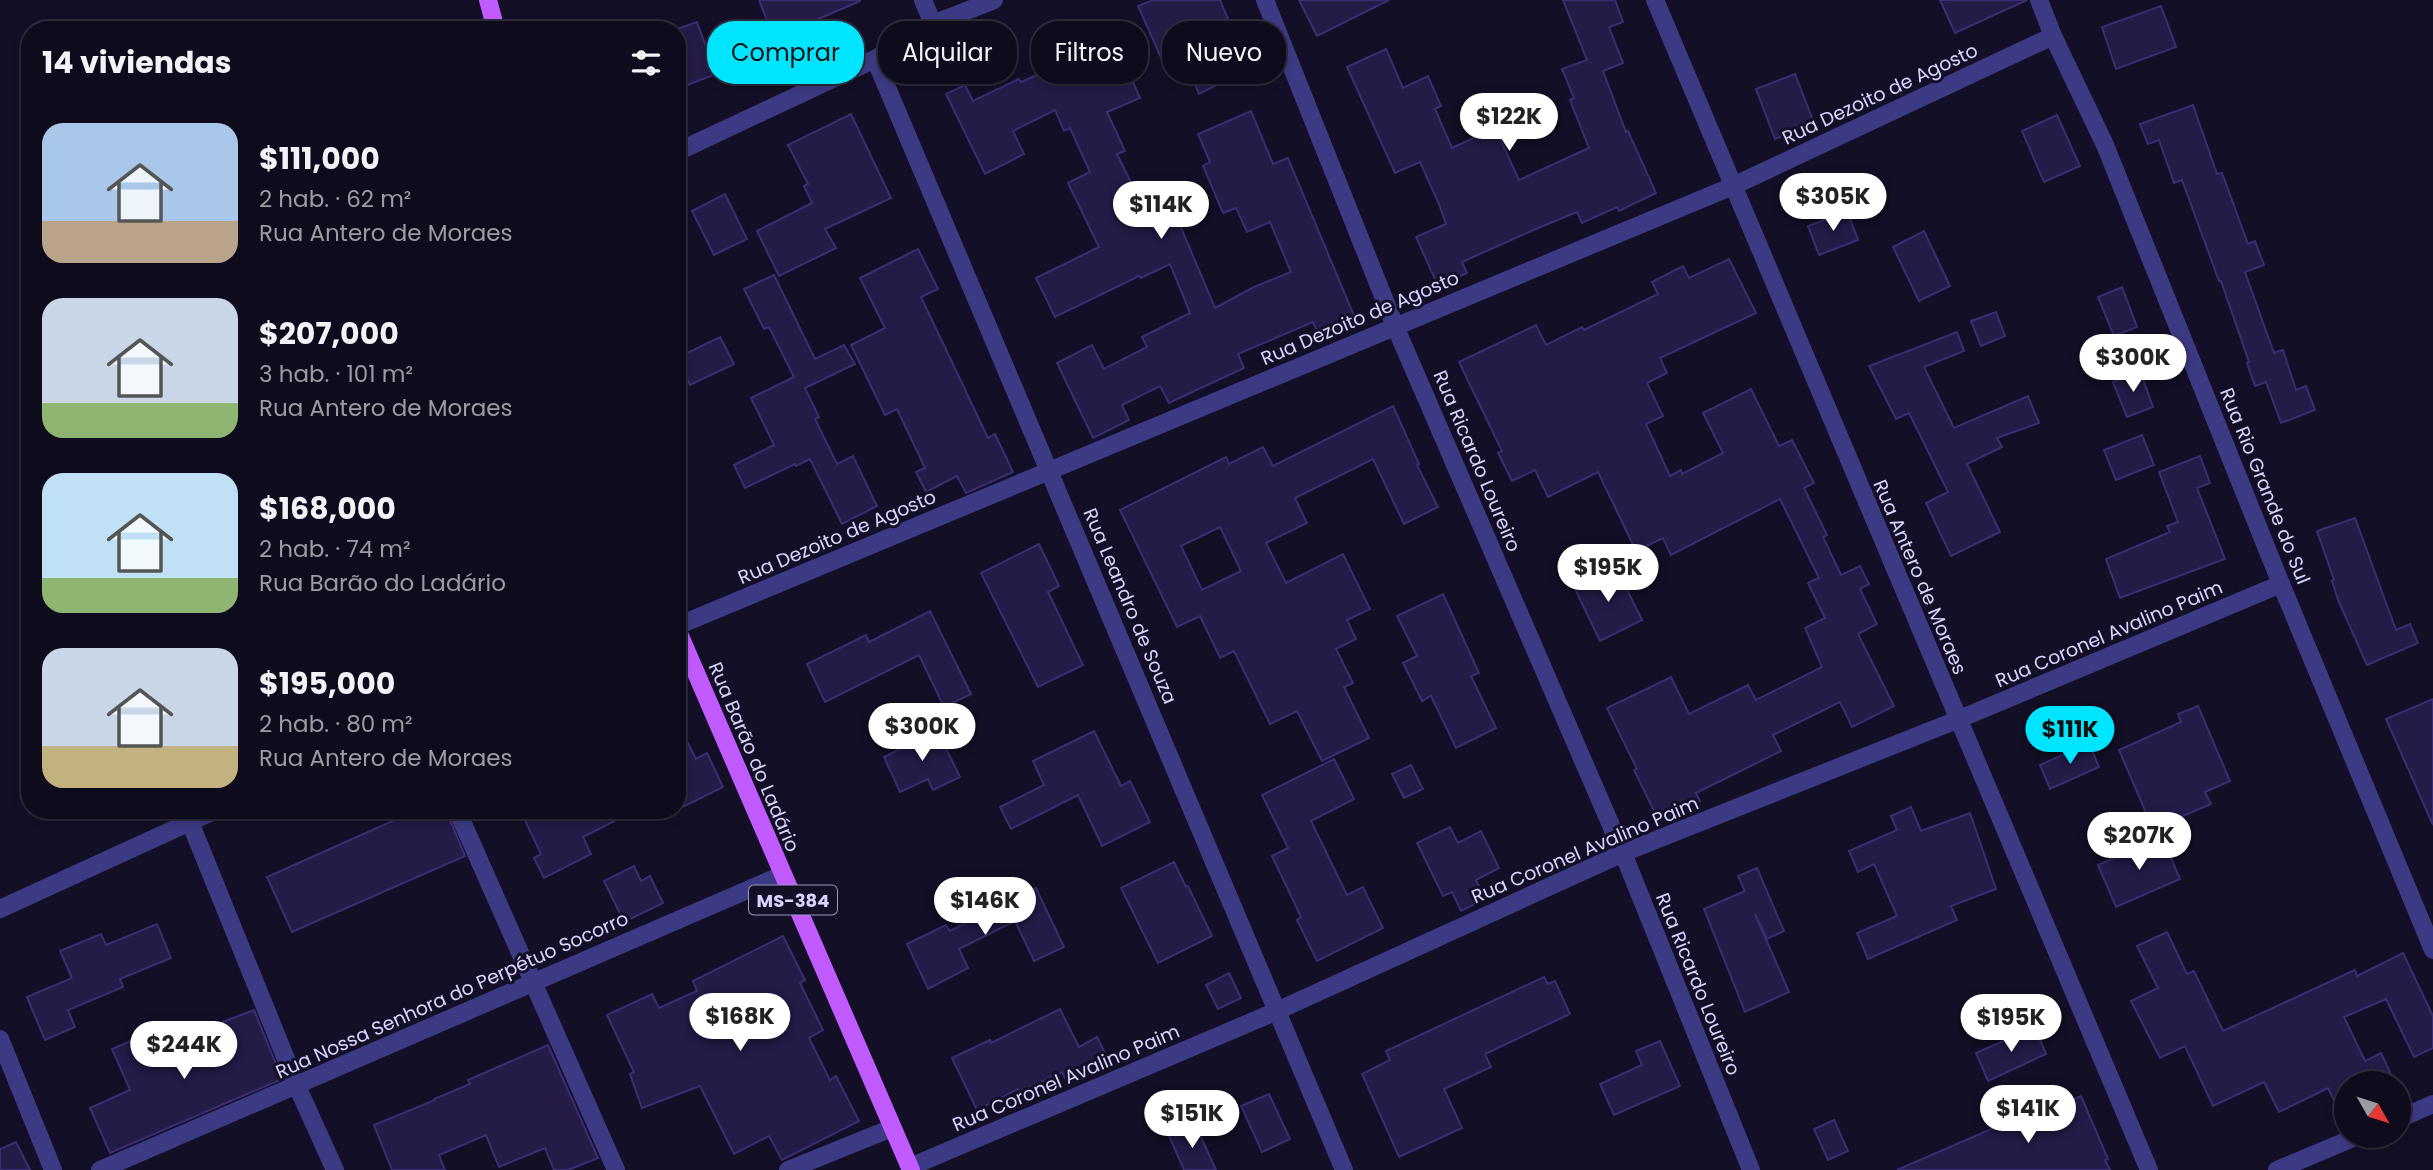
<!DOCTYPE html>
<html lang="es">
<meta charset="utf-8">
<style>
:root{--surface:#0e0b1c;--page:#171425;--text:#f1f3f6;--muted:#9b9ba3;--line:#2e2b3b;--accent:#00e5ff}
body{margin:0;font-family:Poppins,sans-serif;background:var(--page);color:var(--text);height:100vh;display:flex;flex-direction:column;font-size:26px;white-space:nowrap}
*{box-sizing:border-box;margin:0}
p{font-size:23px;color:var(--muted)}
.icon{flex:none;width:38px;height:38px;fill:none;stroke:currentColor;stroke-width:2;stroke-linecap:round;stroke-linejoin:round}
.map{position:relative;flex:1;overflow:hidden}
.side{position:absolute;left:21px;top:21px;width:665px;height:798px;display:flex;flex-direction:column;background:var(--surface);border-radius:28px;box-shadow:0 4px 10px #0003,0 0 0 2px var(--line)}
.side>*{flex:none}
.banner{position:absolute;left:707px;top:21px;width:665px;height:63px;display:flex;gap:14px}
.needle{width:46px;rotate:129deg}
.fabs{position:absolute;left:2334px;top:1071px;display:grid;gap:14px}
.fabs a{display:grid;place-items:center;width:77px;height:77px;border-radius:50%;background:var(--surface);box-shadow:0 4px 10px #0003,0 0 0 2px var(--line);font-size:35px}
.price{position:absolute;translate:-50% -60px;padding:0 16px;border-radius:24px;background:#fff;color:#222;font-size:23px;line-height:46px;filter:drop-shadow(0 2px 4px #0008)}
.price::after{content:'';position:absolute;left:50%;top:42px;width:21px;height:16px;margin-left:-10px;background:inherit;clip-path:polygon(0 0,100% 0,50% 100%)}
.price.on{background:var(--accent);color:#111}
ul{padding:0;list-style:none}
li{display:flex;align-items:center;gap:21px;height:175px;padding:0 21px}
li span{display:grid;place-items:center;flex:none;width:196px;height:140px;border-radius:21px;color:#555}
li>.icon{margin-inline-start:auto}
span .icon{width:84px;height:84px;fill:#fffc;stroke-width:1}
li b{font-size:30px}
h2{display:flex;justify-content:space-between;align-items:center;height:84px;padding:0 21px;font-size:30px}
.chip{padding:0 24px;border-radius:28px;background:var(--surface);box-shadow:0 4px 10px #0003,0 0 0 2px var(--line);font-size:24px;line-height:63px}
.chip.on{background:var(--accent);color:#111}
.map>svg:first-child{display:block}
.building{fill:#241b47;stroke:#3b2d73;stroke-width:2;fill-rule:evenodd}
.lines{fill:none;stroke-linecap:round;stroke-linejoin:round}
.street{stroke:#3d3a85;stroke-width:18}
.primary{stroke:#c25bff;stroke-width:18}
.labels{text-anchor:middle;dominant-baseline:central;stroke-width:6;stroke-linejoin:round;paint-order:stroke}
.shield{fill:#130f26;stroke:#9e99be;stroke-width:2}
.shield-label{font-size:18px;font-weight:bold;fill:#d9d4ff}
.street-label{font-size:19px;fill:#d9d4ff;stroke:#130f26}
</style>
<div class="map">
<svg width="2433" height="1170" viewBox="0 0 2433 1170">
<rect width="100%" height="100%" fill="#130f26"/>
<g class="building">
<path d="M759,0h101v1l-86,37z"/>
<path d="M1153,0h67l29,69 -50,25 -10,-24 -13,6 -7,-16 -6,2 -25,-56z"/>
<path d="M1299,0h90l-72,36z"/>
<path d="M1563,0h52l8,22 -14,5 14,36 -20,8 23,61 2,-1 28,62 -37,18 -2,-4 -35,16 -5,-11 -39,16 -76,34 5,11 -29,13 -22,-49 30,-13 -7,-20 -19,-42 -25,11 -48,-106 39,-18 17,39 25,-12 13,30 -6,3 17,39 43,-20 24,52 70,-32 -19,-48 4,-2 -12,-29 25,-9z"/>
<path d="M1940,0h87l-72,33z"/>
<path d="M2161,6l15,41 -60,22 -14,-42z"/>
<path d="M697,22l19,52 -39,15v-60z"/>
<path d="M1086,62l6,14 32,-14 16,36 -33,14 18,39 -8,3 36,74 24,-10 38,90 39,-21 37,-15 -21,-50 -23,10 -11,-24 -13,5 -20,-47 7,-4 -12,-28 53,-23 22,53 15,-6 69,165 -37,16 -7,-17 -75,32 6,14 -75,35 -9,-17 -38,19 7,15 -36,18 -36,-75 35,-18 12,24 43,-22 -5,-10 48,-24 -20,-49 -29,14 -2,-2 -84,41 -19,-39 63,-31 -31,-64 22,-11 -20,-44 -6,3 -9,-21 -42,21 11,23 -39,20 -39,-80 19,-9 8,16 46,-22 2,3 39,-17 3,7z"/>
<path d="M1795,74l19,49 -39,16 -19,-50z"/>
<path d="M2193,105l24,69 5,-1 26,71 7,-3 9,24 -19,7 29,81 9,-3 13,40 10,-4 9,24 -34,13 -15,-41 -11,4 -8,-23 2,-1 -28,-81h-2l-37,-101 -8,3 -15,-43 -11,4 -8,-20z"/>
<path d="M851,114l40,84 -66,31 11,19 -57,28 -22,-45 55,-28 -8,-17 4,-2 -20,-39z"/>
<path d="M2057,115l23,51 -36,16 -22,-51z"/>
<path d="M725,194l22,45 -33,16 -22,-44z"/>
<path d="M1847,211l11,29 -39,15 -11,-29z"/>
<path d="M1924,231l26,55 -31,15 -26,-54z"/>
<path d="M918,249l20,40 -17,8 67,141 7,-4 18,38 -47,21 -9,-17 -31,16 -10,-20 9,-4 -28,-59 -12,6 -34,-70 34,-17 -25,-50z"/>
<path d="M1729,259l27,54 -96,45 7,15 -20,10 16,33 -17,8 24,52 11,-6 1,4 41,-21 -20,-40 48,-24 28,57 13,-6 22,43 -10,5 23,47 -4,2 18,38 19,-9 9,18 -9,5 17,35 -19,10 36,72 -42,21 -12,-25 -67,33 8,16 -85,42 4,8 -41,20 -25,-51 3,-1 -30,-61 64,-31 18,37 59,-29 8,15 66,-33 -17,-39 20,-10 -17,-35 11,-5 -39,-79 -109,56 -8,-17 -27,13 -38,-79 -50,25 -13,-27 -23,11 -14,-28 4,-2 -43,-89 77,-37 10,20 36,-18 2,3 74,-36 -6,-12 31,-16 6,12z"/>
<path d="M774,275l41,84 29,-14 11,19 -50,24 14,29 -4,2 22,45 16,-8 24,50 -35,18 -32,-65 -14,7 -1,-2 -50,24 -11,-23 40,-20 -23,-47 43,-21 -25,-50 -5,2 -20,-40z"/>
<path d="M2122,287l15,40 -23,9 -16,-39z"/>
<path d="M1996,312l9,24 -24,10 -10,-25z"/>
<path d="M1957,332l7,19 -40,16 30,61 74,-32 11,27 -42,15 5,9 -35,17 33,68 -49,24 -25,-53 22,-11 -39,-79 -13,6 -27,-53z"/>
<path d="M720,337l14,27 -44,21 -13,-27z"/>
<path d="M2140,371l13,36 -26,10 -14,-35z"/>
<path d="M1393,406l26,58 -2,1 21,42 -34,17 -31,-65 -78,39 12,25 -41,20 20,40 57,-29 27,55 -23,11 9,19 -20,10 17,34 -9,4 25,51 -47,23 -25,-50 -27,13 -36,-73 -14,7 -20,-42 -23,11 -57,-117 106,-53 3,7 34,-17 10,19zM1220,527l21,44 -39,19 -21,-44z"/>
<path d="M2142,435l12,30 -38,15 -12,-30z"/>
<path d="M2200,456l10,27 -13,5 28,71 -105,39 -14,-39 64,-27 -3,-6 11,-4 -19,-50z"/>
<path d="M2355,518l41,112 14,-6 8,19 -51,22 -29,-65 -6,-19 2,-1 -17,-49z"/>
<path d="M1039,544l20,42 -11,6 35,73 -45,22 -57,-114z"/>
<path d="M1616,567l26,53 -42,21 -26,-54z"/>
<path d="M1443,594l36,79 -8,3 25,52 -40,20 -25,-52 -9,5 -19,-38 14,-7 -20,-40z"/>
<path d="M930,611l41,83 -27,13 -25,-52 -94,47 -18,-38 59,-29 3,7z"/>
<path d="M2433,699v126l-47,-106z"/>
<path d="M2198,706l32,75 -25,11 6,12 -58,25 -34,-79 62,-28 -3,-8z"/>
<path d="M677,721l19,38 11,-6 16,34 -46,23z"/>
<path d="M937,730l23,47 -27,13 -5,-11 -28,13 -16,-35z"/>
<path d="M1094,731l27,55 9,-5 20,41 -48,24 -24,-51 -67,34 -11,-22 44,-22 -11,-24z"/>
<path d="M2089,743l10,24 -49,22 -10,-24z"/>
<path d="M1334,759l20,40 -43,22 36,74 16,-8 20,41 -66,33 -20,-41 4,-3 -29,-61 16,-8 -26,-53z"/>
<path d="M1411,765l12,24 -19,9 -12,-24z"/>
<path d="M1911,807l10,24 49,-18 26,76 -45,17 6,14 -89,39 -11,-26 40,-17 -23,-52 -16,8 -9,-21 48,-21 -6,-14z"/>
<path d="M417,810h29l19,46 -173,76 -25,-55z"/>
<path d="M520,810h116l-53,27 8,17 -47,24 -10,-20 7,-4z"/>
<path d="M1450,827l8,16 23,-12 18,37 -23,12 9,19 -24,12 -9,-19 -9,4 -26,-53z"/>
<path d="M2162,837l18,42 -64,28 -18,-42z"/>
<path d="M1174,862l12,25 2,-1 24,50 -54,27 -37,-75z"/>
<path d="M634,866l7,15 9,-5 13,27 -39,19 -20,-41z"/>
<path d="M1757,868l27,63 -17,8 -12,-25 34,78 -44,20 -41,-103 41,-18 -7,-15z"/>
<path d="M1036,888l28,59 -30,14 -19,-40 -56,28 9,19 -40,21 -21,-45 39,-19 4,6z"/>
<path d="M157,924l14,34 -51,21 3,8 -55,23 7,17 -30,13 -18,-43 45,-19 -12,-27 41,-17 5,11z"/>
<path d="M2167,932l20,42 7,-3 29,60 132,-61 2,6 46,-23 30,63v32l-19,9 -28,-58 -42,18 21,44 16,-8 14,30h-48v44l-19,-39 -49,24 -15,-30 -51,24 -28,-60 -25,12 -29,-57 27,-13 -21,-42z"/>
<path d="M783,936l22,44 -5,3 23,47 -14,8 21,42 6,-4 23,45 -77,39 -13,-24 -35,18 -34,-68 -58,22 -12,-34 4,-2 -27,-57 45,-21 7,14 38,-17 -4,-10z"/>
<path d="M1229,973l12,25 -23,11 -12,-24z"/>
<path d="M1544,977l4,7 7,-3 15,33 -85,40 6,13 -47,22 18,39 -63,29 -37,-83 28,-14 -4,-9z"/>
<path d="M1060,1009l19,38 18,-10 10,20 -42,21 -3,-6 -42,20 -2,-3 -41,21 -25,-52 38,-18 1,3z"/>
<path d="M254,1010l28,69 -172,74 -20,-45 40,-18 -18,-41 48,-21 17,39 44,-19 -9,-22z"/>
<path d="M2035,1027l11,27 -58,27 -12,-28z"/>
<path d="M1660,1041l20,45 -66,29 -14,-31 42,-19 -6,-14z"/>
<path d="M548,1045l50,113 -30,12h-14l-9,-22 -46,19 -13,-32 -47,20 6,15h-53l-18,-45 61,-25 -1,-1 36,-15 -2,-4z"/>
<path d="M1269,1094l21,45 -28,13 -21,-46z"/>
<path d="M2081,1096l27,63 -3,1 5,10h-213l108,-47 2,5z"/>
<path d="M1834,1120l14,31 -20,9 -14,-31z"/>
<path d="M1195,1124l21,46h-32l-15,-34z"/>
<path d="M16,1142l14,28h-30v-21z"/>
</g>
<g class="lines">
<g class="street">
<path d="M923,0l10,24"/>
<path d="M1265,0l130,326 228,527 128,317"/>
<path d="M1655,0l494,1170"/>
<path d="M2039,0l14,36 52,109 176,439 152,366"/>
<path d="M875,59l469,1111"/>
<path d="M677,152l198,-93 58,-35 61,-24"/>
<path d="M677,626l1056,-440 320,-150"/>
<path d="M457,810l159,360"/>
<path d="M190,822l107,264 38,84"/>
<path d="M0,909l216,-99"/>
<path d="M0,1039l53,131"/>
<path d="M2399,1119l34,-15"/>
<path d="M910,1167l367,-156 346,-158 334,-133 324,-136"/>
<path d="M100,1170c228,-97 454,-198 682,-295"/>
<path d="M788,1170l104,-42"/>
<path d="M2277,1170l81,-34"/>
</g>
<g class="primary">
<path d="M488,0l8,30"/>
<path d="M677,629l234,541"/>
</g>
</g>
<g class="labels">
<rect class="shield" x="749" y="885.5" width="88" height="29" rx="5"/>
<g class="shield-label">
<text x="793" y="900">MS-384</text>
</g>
<g class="street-label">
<text transform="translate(1880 94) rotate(-25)">Rua Dezoito de Agosto</text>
<text transform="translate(1360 318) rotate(-23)">Rua Dezoito de Agosto</text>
<text transform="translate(1477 461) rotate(67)">Rua Ricardo Loureiro</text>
<text transform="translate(2265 486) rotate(68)">Rua Rio Grande do Sul</text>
<text transform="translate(837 537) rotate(-23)">Rua Dezoito de Agosto</text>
<text transform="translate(1920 577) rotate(67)">Rua Antero de Moraes</text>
<text transform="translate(1130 606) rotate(67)">Rua Leandro de Souza</text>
<text transform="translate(2109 634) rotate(-23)">Rua Coronel Avalino Paim</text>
<text transform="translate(754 757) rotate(67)">Rua Barão do Ladário</text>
<text transform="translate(1585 850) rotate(-23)">Rua Coronel Avalino Paim</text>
<text transform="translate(1698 984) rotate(68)">Rua Ricardo Loureiro</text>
<text transform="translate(452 995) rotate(-24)">Rua Nossa Senhora do Perpétuo Socorro</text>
<text transform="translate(1066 1078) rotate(-23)">Rua Coronel Avalino Paim</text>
</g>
</g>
</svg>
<div class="fabs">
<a><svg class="needle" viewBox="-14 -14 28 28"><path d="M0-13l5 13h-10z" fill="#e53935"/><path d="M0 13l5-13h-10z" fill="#9b9ba3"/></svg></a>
</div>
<b class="price" style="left:1509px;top:153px">$122K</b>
<b class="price" style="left:1833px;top:233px">$305K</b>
<b class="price" style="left:1161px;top:241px">$114K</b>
<b class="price" style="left:2133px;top:394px">$300K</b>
<b class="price" style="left:1608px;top:604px">$195K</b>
<b class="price" style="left:922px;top:763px">$300K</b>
<b class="price on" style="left:2070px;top:766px">$111K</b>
<b class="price" style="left:2139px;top:872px">$207K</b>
<b class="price" style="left:985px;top:937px">$146K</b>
<b class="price" style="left:740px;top:1053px">$168K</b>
<b class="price" style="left:2011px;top:1054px">$195K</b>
<b class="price" style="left:184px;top:1081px">$244K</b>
<b class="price" style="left:2028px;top:1145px">$141K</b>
<b class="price" style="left:1192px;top:1150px">$151K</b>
<div class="banner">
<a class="chip on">Comprar</a>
<a class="chip">Alquilar</a>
<a class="chip">Filtros</a>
<a class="chip">Nuevo</a>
</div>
<section class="side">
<h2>14 viviendas<svg class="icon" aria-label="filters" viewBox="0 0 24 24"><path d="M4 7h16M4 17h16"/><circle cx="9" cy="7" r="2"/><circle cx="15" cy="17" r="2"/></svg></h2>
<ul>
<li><span style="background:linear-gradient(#a9c7e8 70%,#b9a48a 0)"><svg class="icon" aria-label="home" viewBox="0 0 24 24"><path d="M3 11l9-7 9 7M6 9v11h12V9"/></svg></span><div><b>$111,000</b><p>2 hab. · 62 m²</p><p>Rua Antero de Moraes</p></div></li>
<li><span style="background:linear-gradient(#c9d6e8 75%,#8fb573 0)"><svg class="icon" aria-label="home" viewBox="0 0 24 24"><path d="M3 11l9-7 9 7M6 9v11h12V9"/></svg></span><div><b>$207,000</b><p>3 hab. · 101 m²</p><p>Rua Antero de Moraes</p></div></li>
<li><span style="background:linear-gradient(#bfe0f5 75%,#8fb573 0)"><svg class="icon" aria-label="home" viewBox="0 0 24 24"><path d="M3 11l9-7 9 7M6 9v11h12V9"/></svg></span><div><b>$168,000</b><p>2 hab. · 74 m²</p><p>Rua Barão do Ladário</p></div></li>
<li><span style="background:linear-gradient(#c9d6e8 70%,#c2b280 0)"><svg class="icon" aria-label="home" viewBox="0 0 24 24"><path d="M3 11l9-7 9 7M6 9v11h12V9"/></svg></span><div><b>$195,000</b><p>2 hab. · 80 m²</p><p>Rua Antero de Moraes</p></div></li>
</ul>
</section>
</div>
